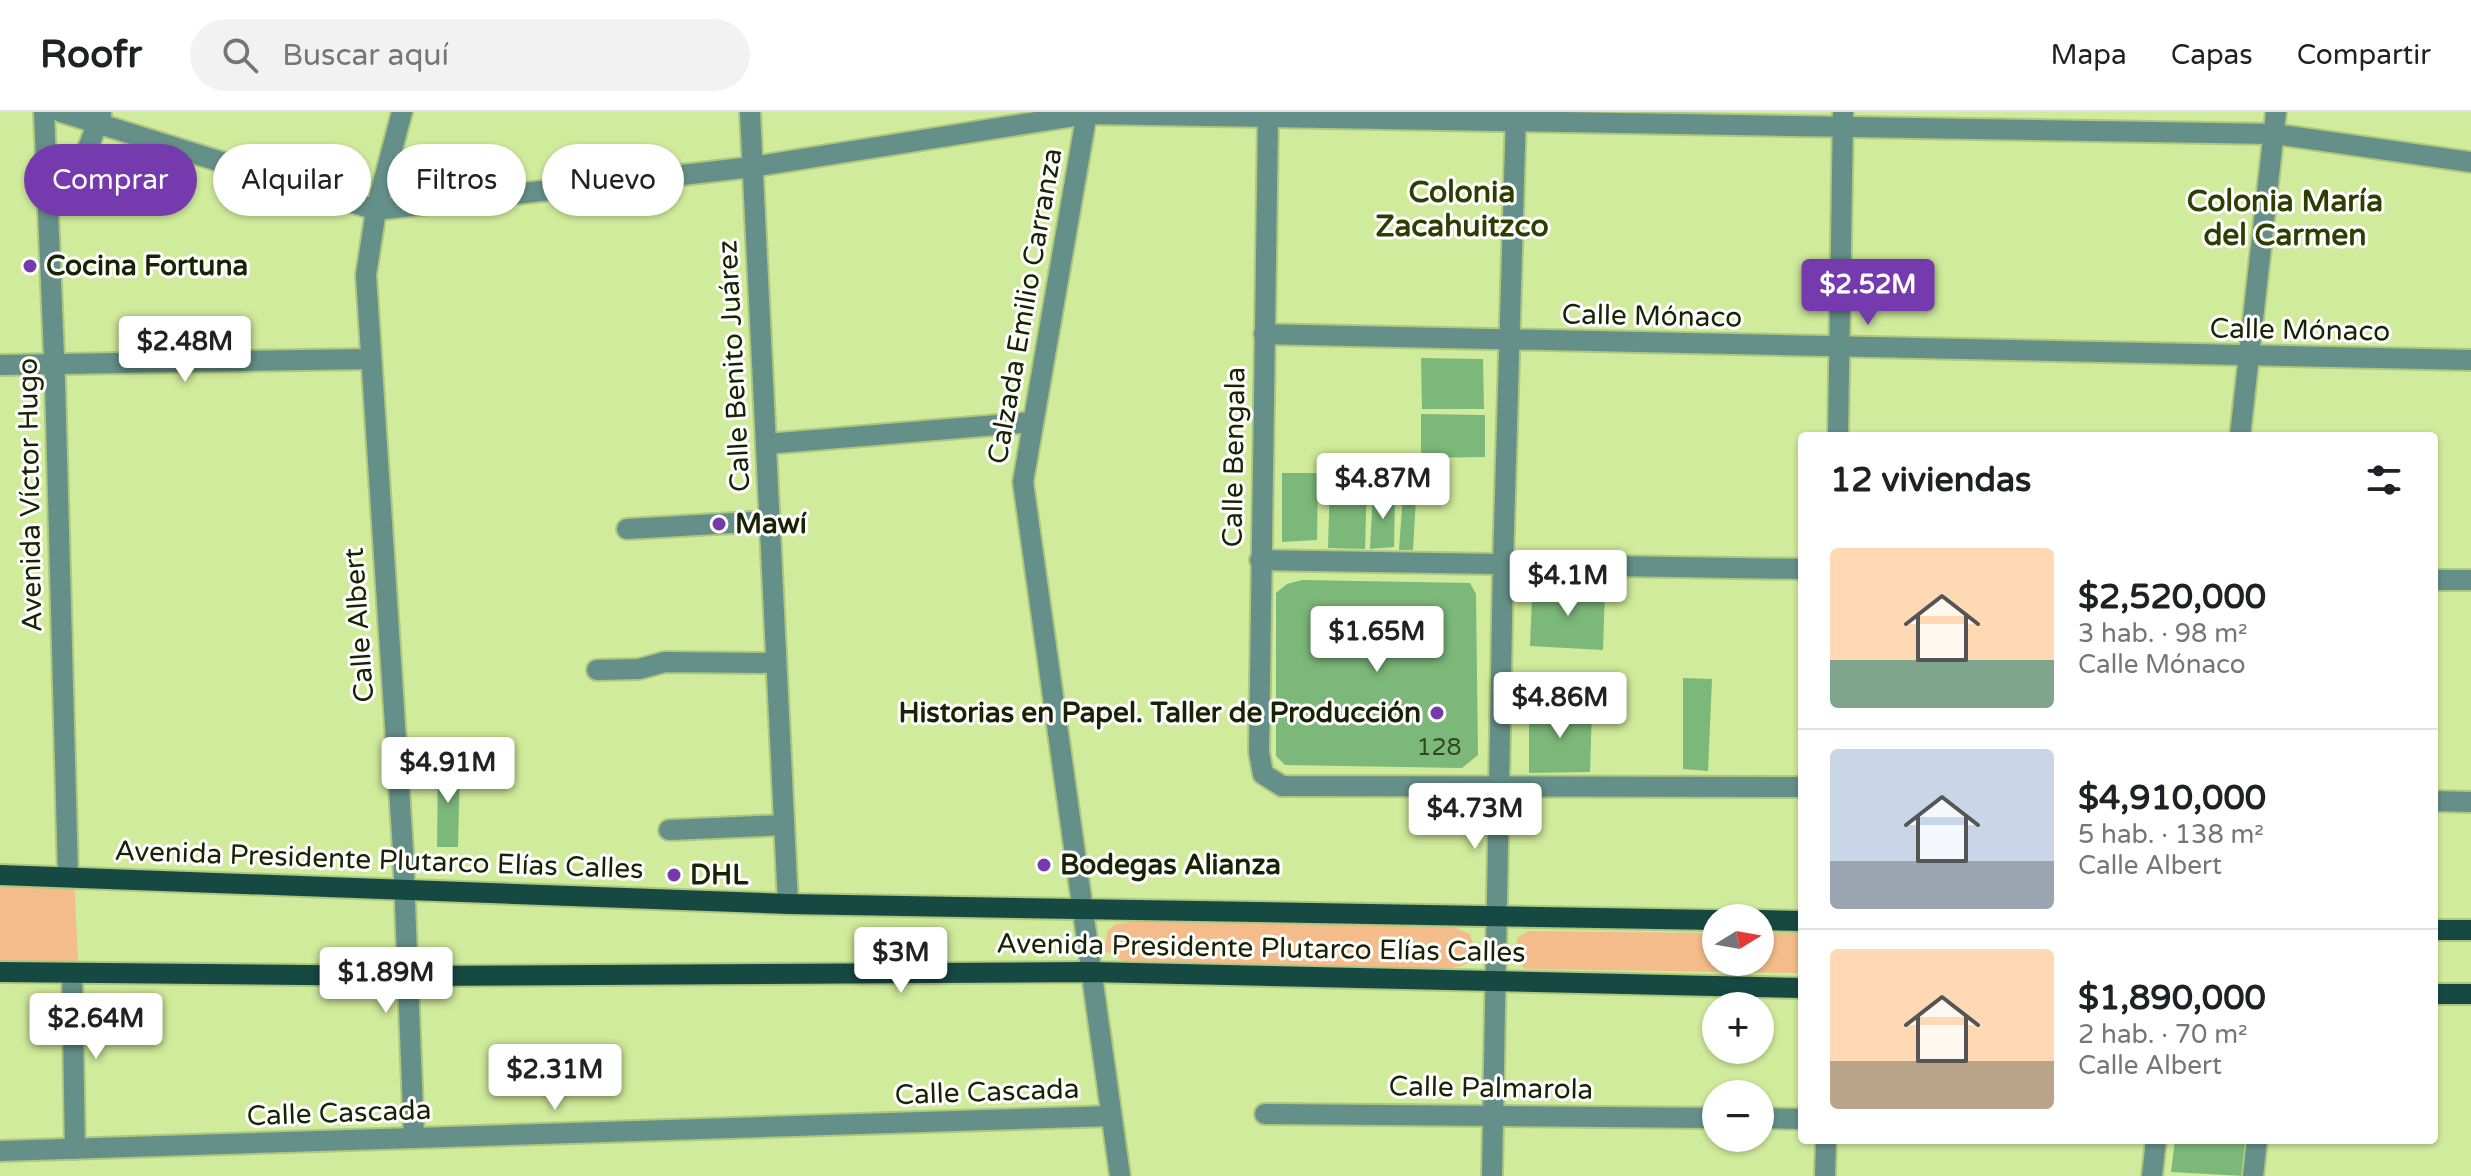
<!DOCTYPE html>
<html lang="es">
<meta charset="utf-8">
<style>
:root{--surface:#fff;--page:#f2f2f2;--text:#202124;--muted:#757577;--line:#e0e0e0;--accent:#763aaf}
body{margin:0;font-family:"Varela Round",sans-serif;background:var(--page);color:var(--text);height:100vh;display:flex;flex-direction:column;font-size:30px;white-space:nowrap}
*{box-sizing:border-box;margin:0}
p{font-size:26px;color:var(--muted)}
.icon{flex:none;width:44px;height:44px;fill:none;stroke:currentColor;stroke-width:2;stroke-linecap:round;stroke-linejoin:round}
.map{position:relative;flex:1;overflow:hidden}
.panel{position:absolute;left:1798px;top:320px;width:640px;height:712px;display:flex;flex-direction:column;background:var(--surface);border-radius:8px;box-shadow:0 2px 6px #0004}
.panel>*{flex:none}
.guide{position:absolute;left:24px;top:32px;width:760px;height:72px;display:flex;gap:16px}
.needle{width:52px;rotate:79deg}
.controls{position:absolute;left:1702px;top:792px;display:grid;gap:16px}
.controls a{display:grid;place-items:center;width:72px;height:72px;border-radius:50%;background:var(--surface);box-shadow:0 2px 6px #0004;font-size:40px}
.price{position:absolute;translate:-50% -68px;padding:0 18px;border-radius:8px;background:#fff;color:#222;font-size:26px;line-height:52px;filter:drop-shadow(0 2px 4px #0008)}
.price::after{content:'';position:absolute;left:50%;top:48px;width:24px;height:18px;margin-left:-12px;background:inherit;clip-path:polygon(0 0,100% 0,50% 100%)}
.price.selected{background:var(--accent);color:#fff}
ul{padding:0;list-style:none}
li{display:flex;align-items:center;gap:24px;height:200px;padding:0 32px}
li+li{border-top:2px solid var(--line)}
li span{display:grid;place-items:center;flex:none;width:224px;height:160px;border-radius:8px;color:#555}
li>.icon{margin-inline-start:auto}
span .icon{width:96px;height:96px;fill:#fffc;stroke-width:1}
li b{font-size:34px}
h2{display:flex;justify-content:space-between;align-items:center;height:96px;padding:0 32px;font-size:34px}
.pill{padding:0 28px;border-radius:36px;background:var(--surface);box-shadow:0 2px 6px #0004;font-size:28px;line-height:72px}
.pill.selected{background:var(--accent);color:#fff}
header{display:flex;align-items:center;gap:48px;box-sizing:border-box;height:112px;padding:0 40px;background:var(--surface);border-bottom:2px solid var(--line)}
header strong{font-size:38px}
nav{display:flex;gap:44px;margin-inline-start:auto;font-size:28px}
.search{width:560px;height:72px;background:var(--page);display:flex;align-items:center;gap:20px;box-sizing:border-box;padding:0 28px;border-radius:44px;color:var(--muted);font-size:30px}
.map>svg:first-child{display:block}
.green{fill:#f3bc8a}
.building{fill:#7cb87a}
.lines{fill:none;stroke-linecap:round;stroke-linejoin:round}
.minor-casing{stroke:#afc77f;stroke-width:24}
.major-casing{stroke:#afc77f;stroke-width:24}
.minor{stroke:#659089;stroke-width:20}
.major{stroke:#174943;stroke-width:20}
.poi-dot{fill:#763aaf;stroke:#fff;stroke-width:3}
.labels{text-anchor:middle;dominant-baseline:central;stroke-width:6;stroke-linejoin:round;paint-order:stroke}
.number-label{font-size:24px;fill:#324820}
.poi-label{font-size:28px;font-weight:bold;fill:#192202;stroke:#fff;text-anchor:start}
.street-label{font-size:28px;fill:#192202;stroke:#fff}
.neighbourhood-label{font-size:30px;font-weight:bold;fill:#2f3e00;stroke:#fff}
</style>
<header>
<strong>Roofr</strong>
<div class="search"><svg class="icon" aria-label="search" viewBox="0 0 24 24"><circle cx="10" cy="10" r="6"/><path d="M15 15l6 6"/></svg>Buscar aquí</div>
<nav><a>Mapa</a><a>Capas</a><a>Compartir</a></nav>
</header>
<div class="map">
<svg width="2471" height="1064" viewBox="0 0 2471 1064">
<rect width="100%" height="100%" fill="#d0eb9b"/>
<g class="green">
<path d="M0,763l74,2 4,84h-78z"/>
<path d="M1141,809l312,6 17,7 6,20c-9,18 -38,14 -55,15l-296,-7 -21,-12 4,-20 8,-6z"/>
<path d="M1528,819l188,2v29h44v-29h42v40l-276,-4 -11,-8 2,-23z"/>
</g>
<g class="building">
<path d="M1421,246l62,1 1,50h-62z"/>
<path d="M1421,302l64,1v42l-64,1z"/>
<path d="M1282,361h36l-1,67 -35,2z"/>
<path d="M1330,368l37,1 -2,68 -37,-1z"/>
<path d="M1373,380l22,2 -1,53 -24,2z"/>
<path d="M1403,383l13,3 -3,52h-14z"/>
<path d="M1302,468l168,3 6,11 2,161 -16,13 -177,-3 -9,-9v-163l11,-9z"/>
<path d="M1550,473l55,4 -2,61 -73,-4 2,-48z"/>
<path d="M1683,566l29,1 -4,92 -25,-2z"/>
<path d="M1529,595l63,1 -2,64 -61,1z"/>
<path d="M438,652h22l-2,83h-21z"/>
<path d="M2175,1028h70l-1,36 -73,-4z"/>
</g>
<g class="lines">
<defs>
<g id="minor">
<path d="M44,0l11,269 13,495"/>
<path d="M61,0l315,98 376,-43 335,-53 1187,20 197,28"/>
<path d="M402,0l-26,98 -10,65 37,575 11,288"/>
<path d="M750,0l38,792"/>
<path d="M1087,0l-64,370 97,694"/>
<path d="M1268,6l-9,634 4,22 19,12 520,1"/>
<path d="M49,98l26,-28 26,-68"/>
<path d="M1264,222l1207,26"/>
<path d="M0,253l369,-6"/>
<path d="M1838,324l5,-324"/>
<path d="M2240,324l36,-324"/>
<path d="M766,332l267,-22"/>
<path d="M627,417l143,-8"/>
<path d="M1260,448l542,9"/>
<path d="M2434,468h37"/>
<path d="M597,558l42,-1 26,-7 111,1"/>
<path d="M2434,689l37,1"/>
<path d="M669,718l115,-5"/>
<path d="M72,861l3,176"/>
<path d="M1265,1002l451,4"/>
<path d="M1760,1006l42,1"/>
<path d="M0,1039l1111,-35"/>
<path d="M1492,1064l11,-612 13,-452"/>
<path d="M1825,1064l1,-36"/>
<path d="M2152,1064l4,-36"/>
<path d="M2253,1064l4,-36"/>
</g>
<g id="major">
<path d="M0,763l788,29 928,16"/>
<path d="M1760,808l42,1"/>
<path d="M2434,818h37"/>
<path d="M0,860l406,4 684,-4 712,16"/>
<path d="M2434,882h37"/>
</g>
</defs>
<use href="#minor" class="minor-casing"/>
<use href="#major" class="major-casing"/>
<use href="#minor" class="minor"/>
<use href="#major" class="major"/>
</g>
<g class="poi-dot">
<circle cx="30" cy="154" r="8"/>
<circle cx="719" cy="412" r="8"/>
<circle cx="1437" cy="601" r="8"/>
<circle cx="1044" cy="753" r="8"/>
<circle cx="674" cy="763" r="8"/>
</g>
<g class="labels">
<g class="number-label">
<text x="1439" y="635">128</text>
</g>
<g class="poi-label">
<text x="46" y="154">Cocina Fortuna</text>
<text x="735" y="412">Mawí</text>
<text x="1421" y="601" text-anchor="end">Historias en Papel. Taller de Producción</text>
<text x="1060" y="753">Bodegas Alianza</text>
<text x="690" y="763">DHL</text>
</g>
<g class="street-label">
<text transform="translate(1025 194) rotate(-80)">Calzada Emilio Carranza</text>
<text transform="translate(1652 204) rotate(1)">Calle Mónaco</text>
<text transform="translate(2300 218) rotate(1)">Calle Mónaco</text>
<text transform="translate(734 254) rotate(-93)">Calle Benito Juárez</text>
<text transform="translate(1234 345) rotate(-89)">Calle Bengala</text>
<text transform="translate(30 383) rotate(-91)">Avenida Víctor Hugo</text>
<text transform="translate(359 513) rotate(-94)">Calle Albert</text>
<text transform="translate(379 748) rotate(2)">Avenida Presidente Plutarco Elías Calles</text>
<text transform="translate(1261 836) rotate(1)">Avenida Presidente Plutarco Elías Calles</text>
<text transform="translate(1491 976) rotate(1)">Calle Palmarola</text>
<text transform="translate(987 980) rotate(-2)">Calle Cascada</text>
<text transform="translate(339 1001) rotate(-2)">Calle Cascada</text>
</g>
<g class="neighbourhood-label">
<text x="1462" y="80">Colonia<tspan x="1462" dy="34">Zacahuitzco</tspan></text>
<text x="2285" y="89">Colonia María<tspan x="2285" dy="34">del Carmen</tspan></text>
</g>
</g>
</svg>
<div class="controls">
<a><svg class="needle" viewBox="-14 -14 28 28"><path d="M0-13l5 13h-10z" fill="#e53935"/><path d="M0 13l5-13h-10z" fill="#757577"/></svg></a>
<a>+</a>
<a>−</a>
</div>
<b class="price selected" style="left:1868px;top:215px">$2.52M</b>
<b class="price" style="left:185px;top:272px">$2.48M</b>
<b class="price" style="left:1383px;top:409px">$4.87M</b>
<b class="price" style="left:1568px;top:506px">$4.1M</b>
<b class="price" style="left:1377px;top:562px">$1.65M</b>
<b class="price" style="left:1560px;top:628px">$4.86M</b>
<b class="price" style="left:448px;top:693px">$4.91M</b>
<b class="price" style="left:1475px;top:739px">$4.73M</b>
<b class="price" style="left:901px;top:883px">$3M</b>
<b class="price" style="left:386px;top:903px">$1.89M</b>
<b class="price" style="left:96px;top:949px">$2.64M</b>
<b class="price" style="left:555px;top:1000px">$2.31M</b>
<div class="guide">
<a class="pill selected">Comprar</a>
<a class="pill">Alquilar</a>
<a class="pill">Filtros</a>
<a class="pill">Nuevo</a>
</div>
<section class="panel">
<h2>12 viviendas<svg class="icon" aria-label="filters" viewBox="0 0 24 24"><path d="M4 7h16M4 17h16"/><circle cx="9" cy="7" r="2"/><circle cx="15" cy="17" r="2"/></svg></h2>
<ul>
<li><span style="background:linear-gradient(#ffd9b3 70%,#7fa58c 0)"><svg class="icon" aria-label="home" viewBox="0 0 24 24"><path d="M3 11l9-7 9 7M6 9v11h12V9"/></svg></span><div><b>$2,520,000</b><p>3 hab. · 98 m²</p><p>Calle Mónaco</p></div></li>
<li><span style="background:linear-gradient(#c9d6e8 70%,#9aa5b1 0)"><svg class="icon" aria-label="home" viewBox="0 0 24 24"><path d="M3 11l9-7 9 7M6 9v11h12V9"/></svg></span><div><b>$4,910,000</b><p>5 hab. · 138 m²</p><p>Calle Albert</p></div></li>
<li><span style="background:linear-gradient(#ffd9b3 70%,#b9a48a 0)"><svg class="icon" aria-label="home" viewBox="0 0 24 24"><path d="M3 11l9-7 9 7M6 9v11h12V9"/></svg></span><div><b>$1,890,000</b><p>2 hab. · 70 m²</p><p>Calle Albert</p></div></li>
</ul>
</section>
</div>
